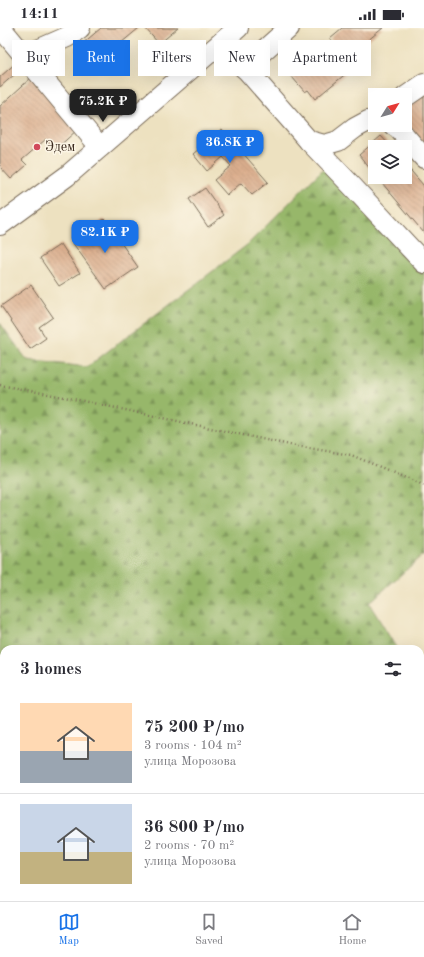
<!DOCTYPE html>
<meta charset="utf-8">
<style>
:root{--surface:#fff;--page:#f7f7f7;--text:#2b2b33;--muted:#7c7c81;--line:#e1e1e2;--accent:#1a73e8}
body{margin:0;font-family:"Old Standard TT",serif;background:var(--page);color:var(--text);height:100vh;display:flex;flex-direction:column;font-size:15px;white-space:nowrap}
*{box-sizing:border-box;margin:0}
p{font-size:13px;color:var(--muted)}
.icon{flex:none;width:22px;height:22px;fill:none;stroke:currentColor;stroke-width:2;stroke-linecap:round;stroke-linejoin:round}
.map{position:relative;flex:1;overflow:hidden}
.panel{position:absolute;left:0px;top:617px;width:424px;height:256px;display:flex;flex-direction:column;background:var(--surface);border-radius:12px 12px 0 0;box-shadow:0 4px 16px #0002}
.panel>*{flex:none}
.top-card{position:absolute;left:12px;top:12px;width:400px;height:36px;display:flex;gap:8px}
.needle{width:26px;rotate:53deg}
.tools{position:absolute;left:368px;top:60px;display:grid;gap:8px}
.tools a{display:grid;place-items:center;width:44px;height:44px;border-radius:0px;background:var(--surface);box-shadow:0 4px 16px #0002;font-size:20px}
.price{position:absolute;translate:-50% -34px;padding:0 9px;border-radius:8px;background:var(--accent);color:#fff;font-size:13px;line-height:26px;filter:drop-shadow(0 1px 2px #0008)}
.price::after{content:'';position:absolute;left:50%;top:24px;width:12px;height:9px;margin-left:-6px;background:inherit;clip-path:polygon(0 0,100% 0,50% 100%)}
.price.current{background:#222;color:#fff}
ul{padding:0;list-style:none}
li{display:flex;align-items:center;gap:12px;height:100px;padding:0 20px}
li+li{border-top:1px solid var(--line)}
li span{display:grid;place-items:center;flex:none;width:112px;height:80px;border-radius:0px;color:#555}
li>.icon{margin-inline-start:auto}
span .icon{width:48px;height:48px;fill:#fffc;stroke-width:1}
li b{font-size:17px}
h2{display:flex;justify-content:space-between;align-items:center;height:48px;padding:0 20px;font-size:17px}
.pill{padding:0 14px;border-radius:0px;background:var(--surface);box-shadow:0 4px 16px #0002;font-size:14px;line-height:36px}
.pill.current{background:var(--accent);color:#fff}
.status{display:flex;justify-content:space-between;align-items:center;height:28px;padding:0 20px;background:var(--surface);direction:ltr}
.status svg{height:11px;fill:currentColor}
.tabs{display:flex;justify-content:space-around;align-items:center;height:56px;border-top:1px solid var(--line);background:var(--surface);font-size:11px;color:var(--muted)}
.tabs a{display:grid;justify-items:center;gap:2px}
.tabs .current{color:var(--accent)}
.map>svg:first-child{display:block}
.green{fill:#bfd67b;stroke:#7d804c}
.forest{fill:url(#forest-firs);stroke:#697044}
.building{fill:url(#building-back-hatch)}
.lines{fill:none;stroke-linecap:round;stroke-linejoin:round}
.minor-casing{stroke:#796a57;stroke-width:22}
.path{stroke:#796a57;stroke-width:2.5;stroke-dasharray:1 3;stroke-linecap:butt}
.minor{stroke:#fff;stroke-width:20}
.poi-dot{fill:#d1495b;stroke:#fcf5e5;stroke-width:1.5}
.labels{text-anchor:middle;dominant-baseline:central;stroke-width:3;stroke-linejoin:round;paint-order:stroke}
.poi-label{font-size:14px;fill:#3b2a1e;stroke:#fcf5e5;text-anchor:start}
</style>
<div class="status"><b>14:11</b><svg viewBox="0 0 49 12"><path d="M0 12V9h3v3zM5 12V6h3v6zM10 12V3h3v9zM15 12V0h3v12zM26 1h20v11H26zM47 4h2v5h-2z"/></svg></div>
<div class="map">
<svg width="424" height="873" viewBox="0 0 424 873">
<defs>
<pattern id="forest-firs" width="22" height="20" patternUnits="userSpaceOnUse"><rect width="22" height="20" fill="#97b76b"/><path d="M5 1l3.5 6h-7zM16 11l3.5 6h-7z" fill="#7c9557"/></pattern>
<pattern id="building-back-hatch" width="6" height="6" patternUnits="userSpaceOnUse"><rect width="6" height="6" fill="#dcaf8e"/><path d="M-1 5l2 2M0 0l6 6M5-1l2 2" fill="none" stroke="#b48f73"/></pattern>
</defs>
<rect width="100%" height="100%" fill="#fcf5e5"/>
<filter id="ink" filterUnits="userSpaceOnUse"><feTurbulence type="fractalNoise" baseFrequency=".025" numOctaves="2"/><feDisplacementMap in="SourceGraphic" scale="8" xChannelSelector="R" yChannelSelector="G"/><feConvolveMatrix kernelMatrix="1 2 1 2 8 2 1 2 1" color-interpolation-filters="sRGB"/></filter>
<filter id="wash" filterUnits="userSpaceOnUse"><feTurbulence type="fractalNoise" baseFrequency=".012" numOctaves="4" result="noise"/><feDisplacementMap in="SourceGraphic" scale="16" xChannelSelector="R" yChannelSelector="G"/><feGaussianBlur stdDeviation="0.9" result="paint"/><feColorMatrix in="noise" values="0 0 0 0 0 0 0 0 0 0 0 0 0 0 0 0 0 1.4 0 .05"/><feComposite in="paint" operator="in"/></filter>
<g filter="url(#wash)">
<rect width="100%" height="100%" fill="#ede1c0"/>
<path class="green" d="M0,751h4v118h117l-5,4h-116z"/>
<g class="forest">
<path d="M324,140l100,93v293l-55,49 28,46h-393v120h-4v-446l27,37 60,7 160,-122z"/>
<path d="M420,660l4,7v94h-4z"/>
</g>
<g id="blocks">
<g class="building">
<path d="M101,0h38l-48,40 -16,-18z"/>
<path d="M145,0h33l-19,16z"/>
<path d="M342,0h41l-37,30 8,9 -39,32 -7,-9 -3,2 -20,-23 10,-9 1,2 23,-19 10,1 3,-3 -2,-3z"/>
<path d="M18,33l5,6 -23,20v-10z"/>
<path d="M32,49l46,52 -23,21 -9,-11 -24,21 5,5 -16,14 -11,-12v-61z"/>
<path d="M424,66v47l-2,1 -17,-20v-11z"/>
<path d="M222,101l46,53 -16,13 -11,-12 -14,12 -13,-15 17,-14 -8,-9 -16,14 -14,-17z"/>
<path d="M381,108l10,11h-16v28l-16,-20z"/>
<path d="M405,136l19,22v47l-47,-56h28z"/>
<path d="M205,160l19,27 -16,12 -19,-28z"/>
<path d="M104,191l34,48 -32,22 -34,-47z"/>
<path d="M61,216l19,29 -21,13 -19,-28z"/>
<path d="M31,257l22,32 -14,10 7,11 -16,11 -29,-43z"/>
<path d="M424,844v28l-4,-5v-20z"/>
</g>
</g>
</g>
<g filter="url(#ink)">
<use href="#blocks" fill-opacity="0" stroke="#796a57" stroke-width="1"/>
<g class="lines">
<defs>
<g id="minor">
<path d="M1,0l99,119"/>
<path d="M222,14l87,99 15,4 14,-4 17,-13 13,-7 7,-1"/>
<path d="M24,28l43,-19 13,-9"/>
<path d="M244,40l45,-40"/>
<path d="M405,69l19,-13"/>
<path d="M393,97l5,3 26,30"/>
<path d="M309,113l43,45 72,77"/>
<path d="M0,197l67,-49 171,-148"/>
<path d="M0,741h4"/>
<path d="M420,769l4,1"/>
</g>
</defs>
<use href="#minor" class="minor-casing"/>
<path class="path" d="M0,357l69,13 221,47 61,10 68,28 5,3"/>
<use href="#minor" class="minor"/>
</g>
</g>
<circle class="poi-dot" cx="37" cy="119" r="4"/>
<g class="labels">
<g class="poi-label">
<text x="45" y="119">Эдем</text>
</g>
</g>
</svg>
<div class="tools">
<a><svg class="needle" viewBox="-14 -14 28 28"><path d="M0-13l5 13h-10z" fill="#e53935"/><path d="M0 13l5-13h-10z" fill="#7c7c81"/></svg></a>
<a><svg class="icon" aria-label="layers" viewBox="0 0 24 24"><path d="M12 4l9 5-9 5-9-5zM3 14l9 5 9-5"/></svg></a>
</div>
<b class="price current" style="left:103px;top:95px">75.2K ₽</b>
<b class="price" style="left:230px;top:136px">36.8K ₽</b>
<b class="price" style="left:105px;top:226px">82.1K ₽</b>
<div class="top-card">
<a class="pill">Buy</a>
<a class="pill current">Rent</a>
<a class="pill">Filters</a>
<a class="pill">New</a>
<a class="pill">Apartment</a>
</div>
<section class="panel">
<h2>3 homes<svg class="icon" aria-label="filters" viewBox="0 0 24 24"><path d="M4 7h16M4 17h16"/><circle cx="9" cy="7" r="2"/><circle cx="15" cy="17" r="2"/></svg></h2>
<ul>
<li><span style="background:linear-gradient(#ffd9b3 60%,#9aa5b1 0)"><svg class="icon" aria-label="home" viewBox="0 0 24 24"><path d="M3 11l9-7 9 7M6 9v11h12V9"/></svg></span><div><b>75 200 ₽/mo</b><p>3 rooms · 104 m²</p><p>улица Морозова</p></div></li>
<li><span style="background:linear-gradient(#c9d6e8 60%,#c2b280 0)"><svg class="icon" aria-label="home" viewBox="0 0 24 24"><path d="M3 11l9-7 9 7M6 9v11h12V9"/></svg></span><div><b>36 800 ₽/mo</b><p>2 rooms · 70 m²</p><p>улица Морозова</p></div></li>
</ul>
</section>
</div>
<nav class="tabs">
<a class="current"><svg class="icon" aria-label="map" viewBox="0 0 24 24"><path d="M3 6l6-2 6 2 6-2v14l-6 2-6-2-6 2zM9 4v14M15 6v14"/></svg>Map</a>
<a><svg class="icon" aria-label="saved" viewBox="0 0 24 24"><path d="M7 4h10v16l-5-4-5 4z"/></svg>Saved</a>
<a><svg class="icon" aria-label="home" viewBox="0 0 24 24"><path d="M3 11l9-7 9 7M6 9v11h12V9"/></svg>Home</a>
</nav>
